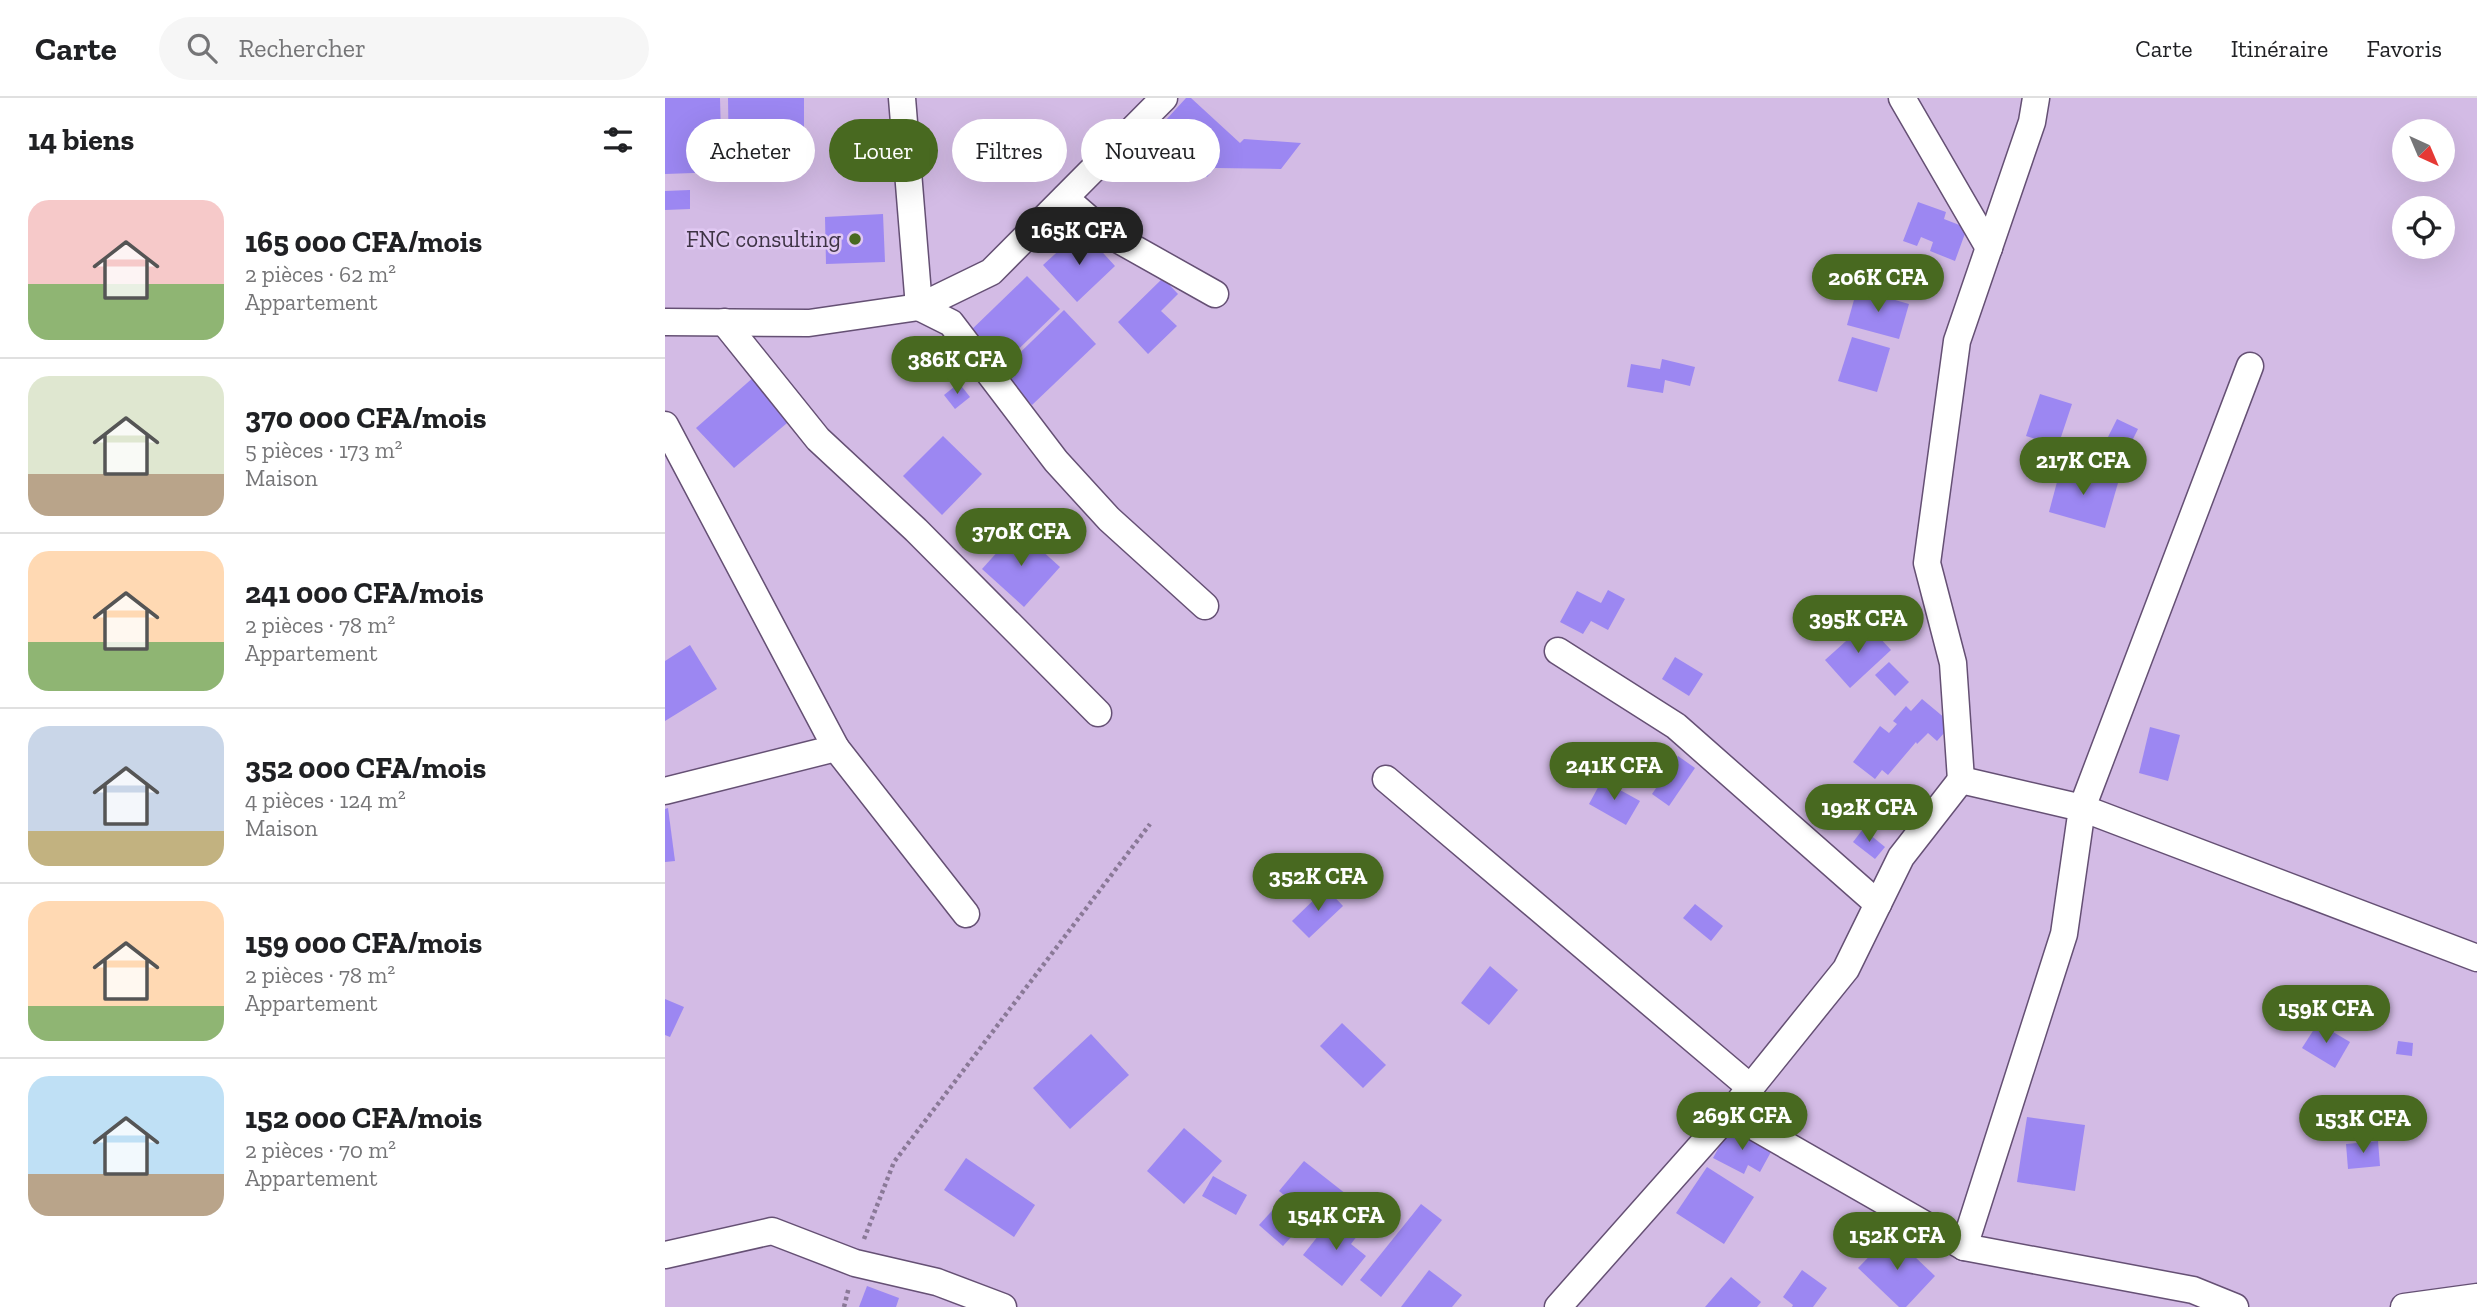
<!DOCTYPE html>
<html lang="fr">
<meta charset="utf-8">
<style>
:root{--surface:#fff;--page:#f6f6f6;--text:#202124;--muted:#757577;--line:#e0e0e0;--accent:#486920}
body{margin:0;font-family:"Zilla Slab",serif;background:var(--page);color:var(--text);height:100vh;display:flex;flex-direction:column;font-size:26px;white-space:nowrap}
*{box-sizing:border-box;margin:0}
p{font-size:23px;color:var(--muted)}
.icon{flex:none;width:38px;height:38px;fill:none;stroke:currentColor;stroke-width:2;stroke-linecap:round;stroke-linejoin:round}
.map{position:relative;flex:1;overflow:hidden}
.side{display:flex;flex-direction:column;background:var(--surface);width:665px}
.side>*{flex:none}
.top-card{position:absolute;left:21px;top:21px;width:665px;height:63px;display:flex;gap:14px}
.needle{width:46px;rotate:136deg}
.tools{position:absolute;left:1727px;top:21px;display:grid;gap:14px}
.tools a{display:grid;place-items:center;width:63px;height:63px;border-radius:50%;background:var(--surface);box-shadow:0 7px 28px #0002;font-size:35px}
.price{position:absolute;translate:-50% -60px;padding:0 16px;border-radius:24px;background:var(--accent);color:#fff;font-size:23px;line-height:46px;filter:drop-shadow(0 2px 4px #0008)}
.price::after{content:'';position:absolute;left:50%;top:42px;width:21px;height:16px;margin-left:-10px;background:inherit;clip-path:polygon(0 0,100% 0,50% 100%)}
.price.on{background:#222;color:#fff}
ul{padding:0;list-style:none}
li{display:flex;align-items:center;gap:21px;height:175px;padding:0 28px}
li+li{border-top:2px solid var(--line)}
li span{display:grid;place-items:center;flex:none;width:196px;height:140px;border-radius:21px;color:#555}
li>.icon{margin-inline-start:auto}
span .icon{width:84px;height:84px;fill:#fffc;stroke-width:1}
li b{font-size:30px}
h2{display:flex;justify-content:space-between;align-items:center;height:84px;padding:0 28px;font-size:30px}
.tag{padding:0 24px;border-radius:32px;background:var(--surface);box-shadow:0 7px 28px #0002;font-size:24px;line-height:63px}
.tag.on{background:var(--accent);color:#fff}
header{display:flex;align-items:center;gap:42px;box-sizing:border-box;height:98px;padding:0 35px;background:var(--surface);border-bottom:2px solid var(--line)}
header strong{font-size:33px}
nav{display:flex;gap:38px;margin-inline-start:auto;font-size:24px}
.search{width:490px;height:63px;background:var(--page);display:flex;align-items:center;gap:18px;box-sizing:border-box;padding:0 24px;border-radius:38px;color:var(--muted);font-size:26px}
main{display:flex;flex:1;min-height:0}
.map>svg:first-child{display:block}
.building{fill:#9c87f2}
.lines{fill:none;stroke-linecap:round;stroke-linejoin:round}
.minor-casing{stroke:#655074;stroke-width:29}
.path{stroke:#8a7997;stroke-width:4.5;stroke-dasharray:3.5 3.5;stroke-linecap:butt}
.minor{stroke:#fff;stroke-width:26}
.poi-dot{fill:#486920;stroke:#e0c8f2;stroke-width:2.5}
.labels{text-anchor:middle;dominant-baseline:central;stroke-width:5;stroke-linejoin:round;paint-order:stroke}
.poi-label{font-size:23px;fill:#3d3344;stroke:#e0c8f2;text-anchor:end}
</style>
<header>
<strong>Carte</strong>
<div class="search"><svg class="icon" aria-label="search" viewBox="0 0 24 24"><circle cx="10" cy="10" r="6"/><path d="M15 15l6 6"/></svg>Rechercher</div>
<nav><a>Carte</a><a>Itinéraire</a><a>Favoris</a></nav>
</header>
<main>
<section class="side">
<h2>14 biens<svg class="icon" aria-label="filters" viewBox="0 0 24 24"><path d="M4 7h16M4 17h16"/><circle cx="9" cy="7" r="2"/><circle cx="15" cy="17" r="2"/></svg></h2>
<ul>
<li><span style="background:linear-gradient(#f6c9c9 60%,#8fb573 0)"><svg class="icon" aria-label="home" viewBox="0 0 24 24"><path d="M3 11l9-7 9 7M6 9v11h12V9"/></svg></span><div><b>165 000 CFA/mois</b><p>2 pièces · 62 m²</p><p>Appartement</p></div></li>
<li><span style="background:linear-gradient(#dfe7d0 70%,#b9a48a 0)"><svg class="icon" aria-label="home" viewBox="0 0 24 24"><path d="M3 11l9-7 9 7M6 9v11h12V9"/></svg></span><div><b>370 000 CFA/mois</b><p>5 pièces · 173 m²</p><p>Maison</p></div></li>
<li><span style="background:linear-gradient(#ffd9b3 65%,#8fb573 0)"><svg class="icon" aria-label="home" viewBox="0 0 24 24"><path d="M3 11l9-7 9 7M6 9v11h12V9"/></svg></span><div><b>241 000 CFA/mois</b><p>2 pièces · 78 m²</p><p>Appartement</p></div></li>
<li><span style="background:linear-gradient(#c9d6e8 75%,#c2b280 0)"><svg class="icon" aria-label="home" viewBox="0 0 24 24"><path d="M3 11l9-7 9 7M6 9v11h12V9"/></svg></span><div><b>352 000 CFA/mois</b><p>4 pièces · 124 m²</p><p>Maison</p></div></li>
<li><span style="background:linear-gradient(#ffd9b3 75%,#8fb573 0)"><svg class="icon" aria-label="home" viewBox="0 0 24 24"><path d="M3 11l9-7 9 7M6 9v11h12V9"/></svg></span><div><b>159 000 CFA/mois</b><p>2 pièces · 78 m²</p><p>Appartement</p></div></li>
<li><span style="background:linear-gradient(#bfe0f5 70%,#b9a48a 0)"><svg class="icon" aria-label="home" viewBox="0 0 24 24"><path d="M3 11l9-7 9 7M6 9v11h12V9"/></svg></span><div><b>152 000 CFA/mois</b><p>2 pièces · 70 m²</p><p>Appartement</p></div></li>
</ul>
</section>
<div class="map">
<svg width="1812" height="1209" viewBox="0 0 1812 1209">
<rect width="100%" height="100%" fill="#d3bbe5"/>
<g class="building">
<path d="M0,0h55l2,74 -57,2z"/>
<path d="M63,0h76v70l-75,1z"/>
<path d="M521,0h5l49,45 4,-4 57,4 -20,26 -66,-1 -8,9 -12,-10 -7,8 -29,-27 15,-16 -10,-10z"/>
<path d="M25,92v19l-25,1v-19z"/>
<path d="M1253,104l28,10 -2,7 23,9 -12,33 -25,-10 3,-9 -12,-5 -4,9 -14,-5z"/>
<path d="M218,116l2,48 -59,2 -1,-47z"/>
<path d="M412,136l12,14 5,-5 21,23 -38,36 -34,-37z"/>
<path d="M362,178l33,33 -62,60 -33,-33z"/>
<path d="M498,180l15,16 -17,17 16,15 -29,28 -30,-32z"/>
<path d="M1192,191l52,15 -10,35 -52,-14z"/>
<path d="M399,212l32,34 -64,61 -32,-33z"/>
<path d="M1187,239l38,11 -13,44 -39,-11z"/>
<path d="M997,261l33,8 -5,19 -25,-6 -2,13 -36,-6 4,-23 29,5z"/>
<path d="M90,278l38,42 -59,50 -38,-40z"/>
<path d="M294,285l11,14 -15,12 -11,-14z"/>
<path d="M1375,296l32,10 -14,42 -32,-10z"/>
<path d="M1452,321l21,10 -19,38 -21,-10z"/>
<path d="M278,338l39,38 -40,41 -39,-39z"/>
<path d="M1396,369l57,16 -13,45 -56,-16z"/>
<path d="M353,431l42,38 -36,40 -42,-38z"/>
<path d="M943,492l17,9 -17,31 -17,-9 -8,13 -23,-12 17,-31 24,12z"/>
<path d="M1201,525l25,27 -41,38 -25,-28z"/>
<path d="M25,547l27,44 -52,32v-60z"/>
<path d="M1010,559l28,17 -14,22 -27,-17z"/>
<path d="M1224,564l20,20 -14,14 -20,-21z"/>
<path d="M1257,601l30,25 -15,17 -9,-8 -11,11 -1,-2 -28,33 -6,-5 -7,9 -22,-17 27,-36 9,7 8,-9 -4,-3 13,-15 5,5z"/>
<path d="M1485,629l30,8 -12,46 -29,-8z"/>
<path d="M1013,658l17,12 -26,38 -17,-12z"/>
<path d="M937,682l38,21 -14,24 -37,-21z"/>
<path d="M3,710l7,53 -10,1v-53z"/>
<path d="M1198,731l22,18 -10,12 -22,-17z"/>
<path d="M661,790l17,18 -34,32 -17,-17z"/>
<path d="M1030,806l28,22 -12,15 -28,-23z"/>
<path d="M825,868l28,24 -29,35 -28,-22z"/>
<path d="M0,901l19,8 -14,30 -5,-2z"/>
<path d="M677,925l44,42 -23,23 -43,-42z"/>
<path d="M1653,925l32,19 -15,26 -33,-20z"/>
<path d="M426,936l38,41 -59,54 -37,-41z"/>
<path d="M1733,943l15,2 -1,13 -16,-2z"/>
<path d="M1362,1019l58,8 -10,66 -58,-9z"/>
<path d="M1065,1029l42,23 -12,22 -12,-7 -4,9 -31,-16z"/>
<path d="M519,1030l38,33 -38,43 -37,-33z"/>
<path d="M1713,1043l2,25 -32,3 -2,-25z"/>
<path d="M301,1060l69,47 -21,32 -70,-47z"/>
<path d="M639,1063l42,33 -25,31 -42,-34z"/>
<path d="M1042,1069l47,30 -30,47 -48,-31z"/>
<path d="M548,1078l34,19 -11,20 -34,-19z"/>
<path d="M615,1104l24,21 -21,23 -24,-21z"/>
<path d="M756,1106l21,16 -61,77 -21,-17z"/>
<path d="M668,1119l24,19 -6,8 15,12 -24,30 -39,-31z"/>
<path d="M1226,1136l44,42 -29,31h-7l-41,-39z"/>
<path d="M764,1172l33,25 -10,12h-51z"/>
<path d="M1137,1172l25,18 -14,19h-21l1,-2 -10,-8z"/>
<path d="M1066,1179l30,25 -4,5h-52z"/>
<path d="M202,1188l32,12 -3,9h-37z"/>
</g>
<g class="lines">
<defs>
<g id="minor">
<path d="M237,0l17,209 32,16 105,138 53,58 96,87"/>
<path d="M1237,0l87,150"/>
<path d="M400,100l38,33 112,63"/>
<path d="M0,224l144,1 110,-16 72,-35 173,-174"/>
<path d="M59,224l94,117 98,91 182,183"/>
<path d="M1585,268l-168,442 395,150"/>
<path d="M0,327l171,323 -171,43"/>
<path d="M893,553l118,75 202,178"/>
<path d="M171,650l130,166"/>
<path d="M721,681l365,309"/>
<path d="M1296,682l-8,-117 -26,-100 30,-222 75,-219 4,-24"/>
<path d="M1065,1015l234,134"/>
<path d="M0,1157l107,-24 83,32 82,19 66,25"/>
<path d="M893,1209l172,-194 116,-144 55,-112 60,-77 121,28 -18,126 -100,313 229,43 42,17"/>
<path d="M1739,1209l73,-10"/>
</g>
</defs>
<use href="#minor" class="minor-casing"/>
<g class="path">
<path d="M199,1141l30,-77 256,-338"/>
<path d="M179,1209l5,-20"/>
</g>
<use href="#minor" class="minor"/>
</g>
<circle class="poi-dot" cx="190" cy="141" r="7"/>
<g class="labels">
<g class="poi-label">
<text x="176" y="141">FNC consulting</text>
</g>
</g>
</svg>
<div class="tools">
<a><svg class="needle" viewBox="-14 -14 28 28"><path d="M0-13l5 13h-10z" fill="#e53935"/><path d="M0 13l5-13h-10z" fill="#757577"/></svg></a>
<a><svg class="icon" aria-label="locate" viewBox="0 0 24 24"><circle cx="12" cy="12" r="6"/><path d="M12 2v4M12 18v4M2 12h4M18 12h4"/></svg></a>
</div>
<b class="price on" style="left:414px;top:169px">165K CFA</b>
<b class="price" style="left:1213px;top:216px">206K CFA</b>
<b class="price" style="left:292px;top:298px">386K CFA</b>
<b class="price" style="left:1418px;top:399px">217K CFA</b>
<b class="price" style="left:356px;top:470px">370K CFA</b>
<b class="price" style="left:1193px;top:557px">395K CFA</b>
<b class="price" style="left:949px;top:704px">241K CFA</b>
<b class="price" style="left:1204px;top:746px">192K CFA</b>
<b class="price" style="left:653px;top:815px">352K CFA</b>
<b class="price" style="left:1661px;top:947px">159K CFA</b>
<b class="price" style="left:1077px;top:1054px">269K CFA</b>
<b class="price" style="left:1698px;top:1057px">153K CFA</b>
<b class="price" style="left:671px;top:1154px">154K CFA</b>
<b class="price" style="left:1232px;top:1174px">152K CFA</b>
<div class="top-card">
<a class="tag">Acheter</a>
<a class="tag on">Louer</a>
<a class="tag">Filtres</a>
<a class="tag">Nouveau</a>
</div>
</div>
</main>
